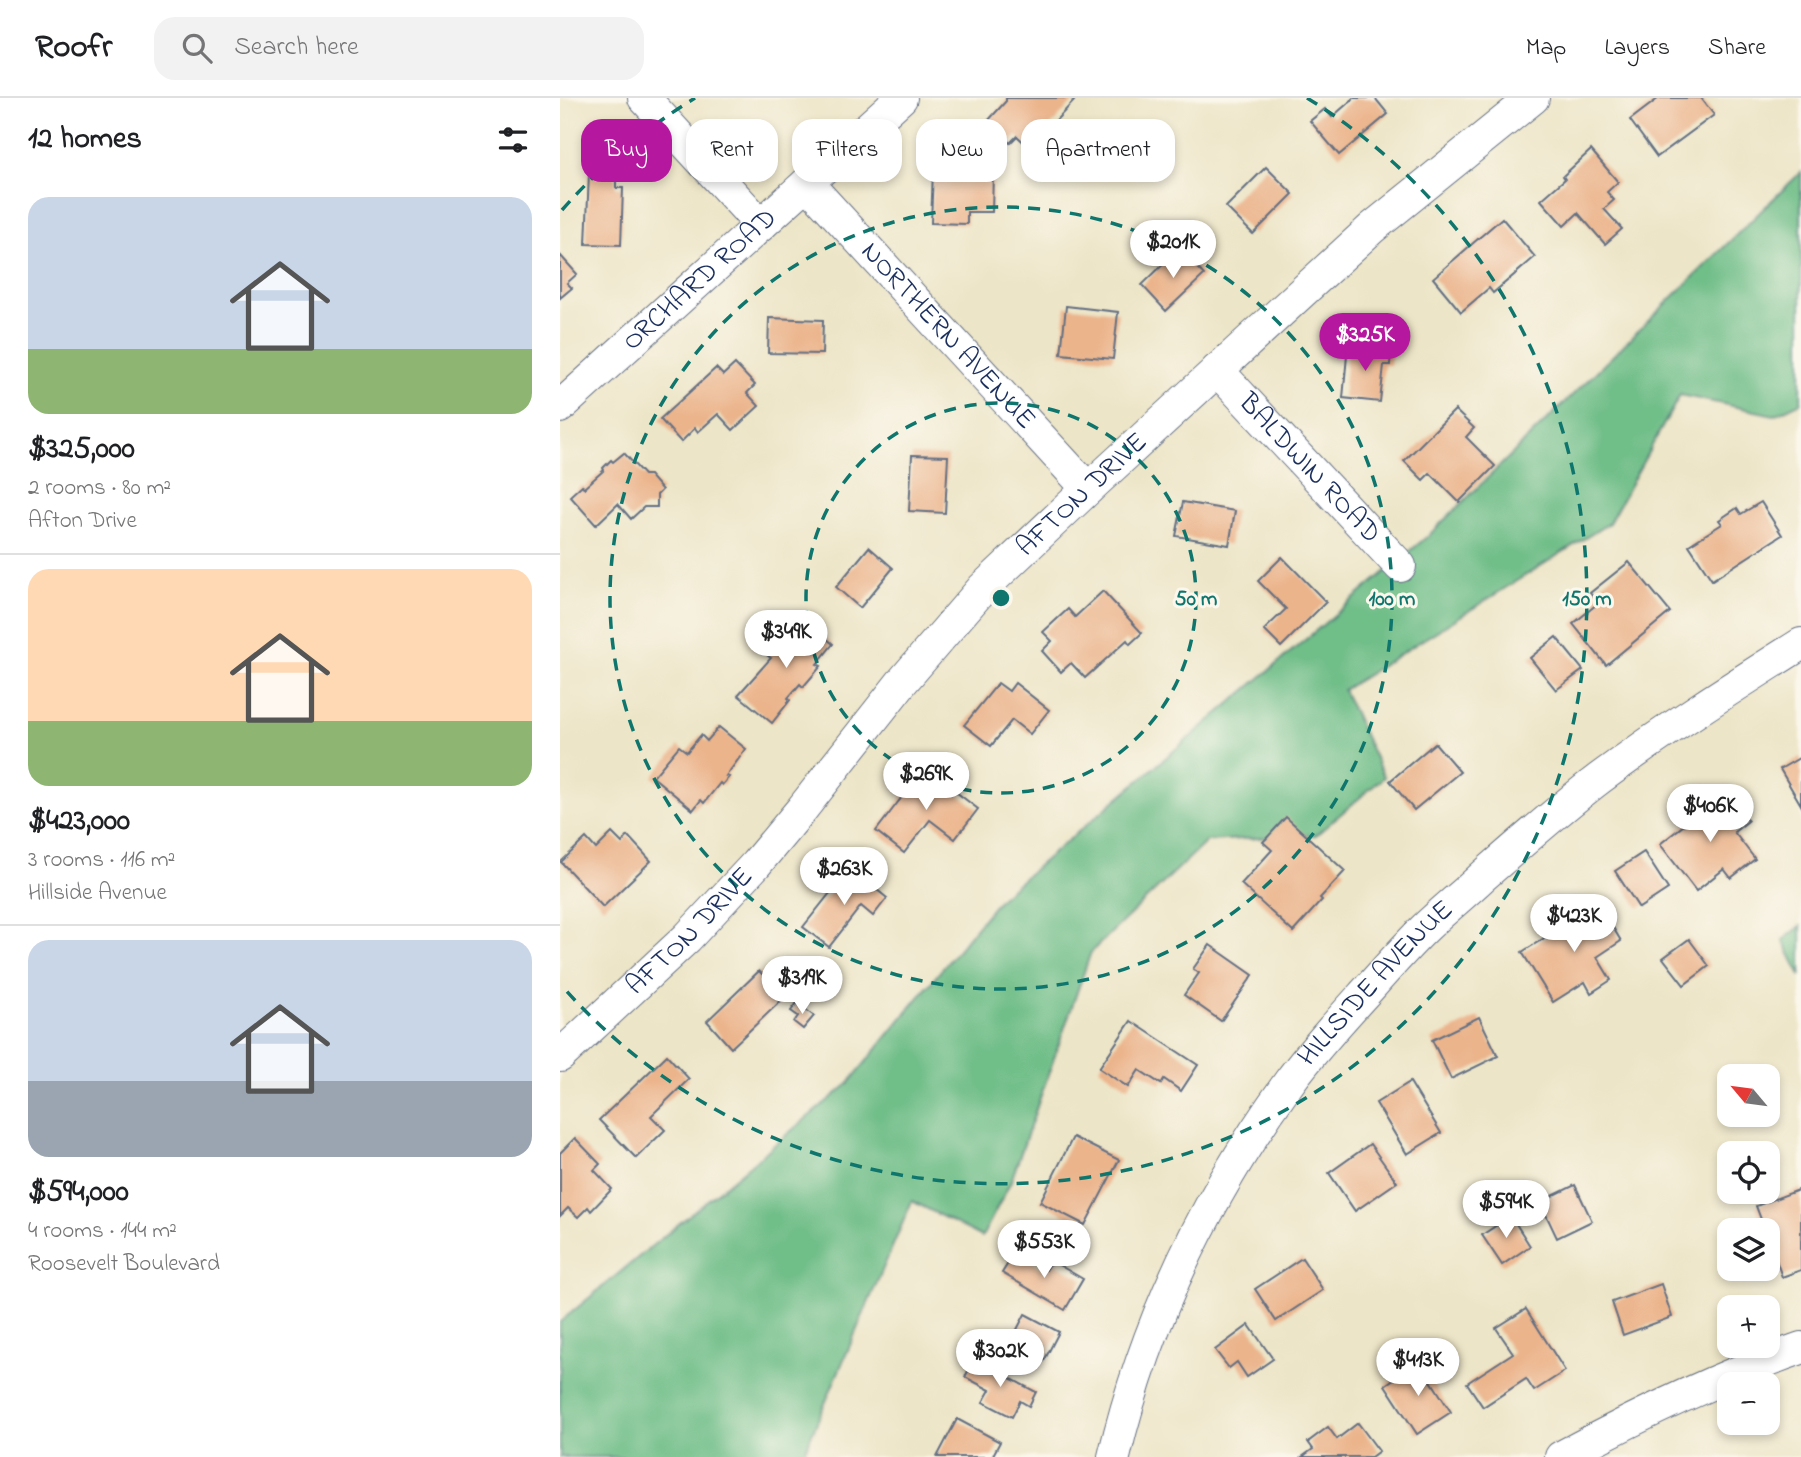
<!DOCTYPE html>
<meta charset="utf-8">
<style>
:root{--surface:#fff;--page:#f2f2f2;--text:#202124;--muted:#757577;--line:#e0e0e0;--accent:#b5179e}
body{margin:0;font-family:"Indie Flower",sans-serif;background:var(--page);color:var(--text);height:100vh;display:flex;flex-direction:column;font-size:26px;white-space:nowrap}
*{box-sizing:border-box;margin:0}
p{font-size:23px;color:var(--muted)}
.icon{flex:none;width:38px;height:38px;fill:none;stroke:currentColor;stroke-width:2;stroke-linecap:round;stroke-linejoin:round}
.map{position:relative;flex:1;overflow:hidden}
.drawer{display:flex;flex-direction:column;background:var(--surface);width:560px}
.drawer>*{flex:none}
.guide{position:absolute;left:21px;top:21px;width:665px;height:63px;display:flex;gap:14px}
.needle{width:46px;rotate:299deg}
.fabs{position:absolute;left:1157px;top:966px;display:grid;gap:14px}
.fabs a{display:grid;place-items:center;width:63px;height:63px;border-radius:14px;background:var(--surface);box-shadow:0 4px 10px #0003;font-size:35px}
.price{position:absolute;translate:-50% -60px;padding:0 16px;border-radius:24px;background:#fff;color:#222;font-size:23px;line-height:46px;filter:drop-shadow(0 2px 4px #0008)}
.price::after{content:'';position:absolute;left:50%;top:42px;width:21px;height:16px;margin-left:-10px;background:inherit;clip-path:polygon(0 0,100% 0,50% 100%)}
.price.on{background:var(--accent);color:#fff}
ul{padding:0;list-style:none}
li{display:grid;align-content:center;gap:14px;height:371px;padding:0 28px}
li+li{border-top:2px solid var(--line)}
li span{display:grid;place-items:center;height:217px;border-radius:21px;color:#555}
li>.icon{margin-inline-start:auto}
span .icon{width:126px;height:126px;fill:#fffc;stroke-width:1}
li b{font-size:30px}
h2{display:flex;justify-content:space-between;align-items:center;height:84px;padding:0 28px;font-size:30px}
.chip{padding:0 24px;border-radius:21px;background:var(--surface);box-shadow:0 4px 10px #0003;font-size:24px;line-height:63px}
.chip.on{background:var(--accent);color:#fff}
header{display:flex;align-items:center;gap:42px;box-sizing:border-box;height:98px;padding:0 35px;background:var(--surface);border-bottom:2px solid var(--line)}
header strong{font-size:33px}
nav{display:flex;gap:38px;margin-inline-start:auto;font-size:24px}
.search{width:490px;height:63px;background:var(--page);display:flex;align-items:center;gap:18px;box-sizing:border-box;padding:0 24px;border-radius:21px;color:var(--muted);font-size:26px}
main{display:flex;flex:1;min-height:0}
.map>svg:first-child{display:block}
.forest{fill:#6fbe88;stroke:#457673;stroke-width:2}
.building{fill:#ebb48b}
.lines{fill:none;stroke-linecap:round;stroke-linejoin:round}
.minor-casing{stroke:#646f83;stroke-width:34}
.minor{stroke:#fff;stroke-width:32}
.ring{fill:none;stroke:#0f766e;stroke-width:3.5;stroke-dasharray:12 9}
.labels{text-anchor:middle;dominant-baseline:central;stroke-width:6;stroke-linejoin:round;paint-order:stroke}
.street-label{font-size:28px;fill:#1b2f5e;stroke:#fbf7ec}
.centre{fill:#0f766e;stroke:#fbf7ec;stroke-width:3.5}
.ring-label{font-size:21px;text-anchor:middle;font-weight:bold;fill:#0f766e;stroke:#fbf7ec;stroke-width:6;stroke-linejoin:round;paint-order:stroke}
</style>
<header>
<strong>Roofr</strong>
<div class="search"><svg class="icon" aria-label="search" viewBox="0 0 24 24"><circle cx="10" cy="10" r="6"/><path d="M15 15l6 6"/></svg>Search here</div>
<nav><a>Map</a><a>Layers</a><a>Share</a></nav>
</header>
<main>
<section class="drawer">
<h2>12 homes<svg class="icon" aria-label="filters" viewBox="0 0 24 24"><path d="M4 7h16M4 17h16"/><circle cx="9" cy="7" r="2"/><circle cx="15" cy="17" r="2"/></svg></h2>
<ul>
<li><span style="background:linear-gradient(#c9d6e8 70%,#8fb573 0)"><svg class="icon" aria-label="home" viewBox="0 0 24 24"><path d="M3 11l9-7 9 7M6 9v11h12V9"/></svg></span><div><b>$325,000</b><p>2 rooms · 80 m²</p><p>Afton Drive</p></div></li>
<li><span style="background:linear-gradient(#ffd9b3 70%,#8fb573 0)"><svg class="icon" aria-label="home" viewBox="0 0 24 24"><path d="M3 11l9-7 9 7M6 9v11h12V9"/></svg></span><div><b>$423,000</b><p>3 rooms · 116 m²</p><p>Hillside Avenue</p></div></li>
<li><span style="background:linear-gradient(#c9d6e8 65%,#9aa5b1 0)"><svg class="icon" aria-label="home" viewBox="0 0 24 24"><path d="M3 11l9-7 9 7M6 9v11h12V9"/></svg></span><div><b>$594,000</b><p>4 rooms · 144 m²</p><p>Roosevelt Boulevard</p></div></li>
</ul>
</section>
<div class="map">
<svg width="1241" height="1359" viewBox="0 0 1241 1359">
<rect width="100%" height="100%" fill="#fbf7ec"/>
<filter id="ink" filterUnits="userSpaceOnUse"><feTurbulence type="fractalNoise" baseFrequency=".0143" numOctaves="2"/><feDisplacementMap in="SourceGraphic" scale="14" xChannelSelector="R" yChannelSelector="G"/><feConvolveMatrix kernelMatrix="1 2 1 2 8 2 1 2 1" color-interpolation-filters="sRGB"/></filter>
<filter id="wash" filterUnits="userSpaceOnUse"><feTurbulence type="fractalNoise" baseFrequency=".00686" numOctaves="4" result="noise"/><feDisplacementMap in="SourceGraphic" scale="28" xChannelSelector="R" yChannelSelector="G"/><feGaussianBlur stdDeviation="1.57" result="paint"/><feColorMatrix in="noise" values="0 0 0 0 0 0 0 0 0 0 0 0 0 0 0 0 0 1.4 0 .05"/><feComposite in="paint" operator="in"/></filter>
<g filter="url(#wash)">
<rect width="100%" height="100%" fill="#ede5c7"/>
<g class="forest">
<path d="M1241,74v230l-27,13 -94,-20 -71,128 -266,167 41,87 -68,58 -109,6 -116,111 -80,229 -29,56 -70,-36 -110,256h-242v-135l288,-238 152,-186 429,-363z"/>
<path d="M1241,828v50l-18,-36z"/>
</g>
<g id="blocks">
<g class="building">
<path d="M446,0h65l3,3 -44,47 -13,-12 -7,7 -23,-21 19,-21z"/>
<path d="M794,0h21l13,16 -49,41 -29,-34 15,-12 7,8z"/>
<path d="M1099,0h42l13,17 -57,42 -27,-37z"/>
<path d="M1031,52l27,32 -11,10 7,8 -10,9 18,20 -17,15 -27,-31 -14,13 -23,-26 24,-21 -2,-3z"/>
<path d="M706,69l27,27 -40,40 -27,-27z"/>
<path d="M373,72l60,2 -1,40h-25v12l-36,-1z"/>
<path d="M29,75l27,1v14h7l-2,57 -35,-1z"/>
<path d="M942,120l33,39 -42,36 -4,-5 -28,24 -28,-34z"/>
<path d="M619,151l25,26 -38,36 -24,-26z"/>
<path d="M0,157l17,19 -10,9 5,5 -12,10z"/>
<path d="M506,208l52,6 -5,47 -52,-5z"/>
<path d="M209,220l54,2 -1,34 -54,-1z"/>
<path d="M788,247l43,4 -1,16h-6l-4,37 -37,-4z"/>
<path d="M175,266l20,21 -8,8 12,13 -26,24 -15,-16 -20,18 -3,-4 -14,14 -21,-23 56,-51 7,7z"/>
<path d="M895,312l19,18 -8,9 29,29 -36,36 -29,-29 -7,7 -19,-19z"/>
<path d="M64,355l20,22h5l13,15 -5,5v12h-13l-13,12 -13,-15 -22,21 -26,-29 12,-11 2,3 20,-18 -1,-2 8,-8 2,2z"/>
<path d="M352,357l36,1 -3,57 -36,-2z"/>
<path d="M623,404l52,9 -6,34 -53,-9z"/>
<path d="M1201,404l21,33 -70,45 -23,-35 33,-21 -3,-4 18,-12 4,6z"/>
<path d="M309,449l24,21 -33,40 -24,-21z"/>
<path d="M722,459l44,45 -45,45 -17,-17 22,-21 -28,-28z"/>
<path d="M1069,464l41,50 -64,53 -33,-41 25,-21 -8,-10z"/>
<path d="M543,493l39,42 -12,11 -3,-4 -42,38 -14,-15 -10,9 -19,-21 10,-10 -9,-9 25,-23 7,8z"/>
<path d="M241,519l32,27 -16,20 4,2 -18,21 -3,-3 -12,14 2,2 -18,23 -34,-28 33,-37 -3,-2z"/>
<path d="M996,539l27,33 -27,20 -26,-32z"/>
<path d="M438,585l11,8 6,-8 34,27 -19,24 -18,-14 -21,26 -27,-21z"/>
<path d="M159,629l27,22 -20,27 3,1 -7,8 -2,-2 -16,20 -3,-3 -8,10 -40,-33 26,-31 8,6 14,-17 6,6z"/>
<path d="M875,645l25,29 -46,38 -24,-29z"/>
<path d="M1241,659v48l-21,-36z"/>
<path d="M366,671l52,40 -23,30 -25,-19 -26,33 -28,-22 39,-51 2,1z"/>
<path d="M1166,694l22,29 -14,11 21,27 -24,19 -7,-9 -28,22 -36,-47z"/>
<path d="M726,719l59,54 -25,27 2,2 -29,32 -52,-48 31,-34 -9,-8z"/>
<path d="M52,735l10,10 6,-7 23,25 -48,46 -42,-45 25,-24 10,11z"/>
<path d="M1084,754l24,37 -29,19 -24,-37z"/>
<path d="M290,770l37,30 -14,18 -12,-10 -32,41 -26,-20z"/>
<path d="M1039,806l22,37 -24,16 14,23 -20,13 -6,-11 -32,20 -31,-50z"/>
<path d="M1129,841l20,27 -25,19 -21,-27z"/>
<path d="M650,847l43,30 -32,46 -37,-26 15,-22 -6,-4z"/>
<path d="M199,873l26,26 -54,51 -24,-27z"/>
<path d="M237,905l17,13 -11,13 -9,-7 4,-6 -7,-5z"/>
<path d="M919,919l19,39 -47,23 -19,-39z"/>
<path d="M571,923l67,44 -17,26 -17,-12 -3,5 -22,-14 -11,17 -29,-19z"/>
<path d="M107,957l22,24 -38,37 14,14 -29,28 -37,-38z"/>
<path d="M850,984l31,51 -34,21 -31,-51z"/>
<path d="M513,1039l46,23 -34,65 -45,-23z"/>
<path d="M15,1040l25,26 -6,6 18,19 -21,22 -3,-4 -10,10 -10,-9 -8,8v-63z"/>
<path d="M810,1046l27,38 -42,29 -26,-38z"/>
<path d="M1015,1087l17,36 -35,17 -17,-36z"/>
<path d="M1241,1091v81l-19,7 -14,-40v-7h-3l-9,-24z"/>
<path d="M951,1118l19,30 -28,19 -20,-30z"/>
<path d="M455,1154l31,18 6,-9 31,18 -18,31 -63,-37z"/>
<path d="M742,1160l21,32 -47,31 -21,-32z"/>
<path d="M1101,1186l11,33 -49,18 -11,-33z"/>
<path d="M966,1211l39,62 -31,20 -8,-12 -43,28 -16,-24 46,-30 -17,-25z"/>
<path d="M465,1216l34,18 -15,29 -34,-18z"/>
<path d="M689,1227l24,34 -26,18 -10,-15 -8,6 -14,-18z"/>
<path d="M414,1261l62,33 -7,14 -9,-5 -8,16 -29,-15 7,-12 -25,-13z"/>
<path d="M859,1264l32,50 -34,22 -32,-49z"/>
<path d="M397,1321l43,23 -8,15h-55z"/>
<path d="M798,1325l21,28 -8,6h-69l11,-8 -5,-7 20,-15 9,12z"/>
</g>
</g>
</g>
<g filter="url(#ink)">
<use href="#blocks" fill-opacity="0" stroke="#646f83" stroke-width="2"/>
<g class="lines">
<defs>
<g id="minor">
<path d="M84,0l117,127"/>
<path id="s1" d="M247,85l281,306"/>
<path id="s2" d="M657,272l183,196"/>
<path id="s3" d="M0,309l341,-309"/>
<path id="s4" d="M0,958l127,-118 69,-74 46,-55 100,-127 81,-94 105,-99 284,-261 161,-130"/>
<path id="s5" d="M554,1359c32,-136 94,-263 176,-376 25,-34 54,-65 82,-96 16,-18 32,-36 49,-53 19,-19 41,-36 61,-55 39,-34 77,-68 118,-99 65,-48 133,-91 201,-134"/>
<path d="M1001,1359c78,-42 157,-80 240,-109"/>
</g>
</defs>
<use href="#minor" class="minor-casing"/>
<use href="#minor" class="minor"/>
</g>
</g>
<g class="ring">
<circle cx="441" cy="500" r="195"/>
<circle cx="441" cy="500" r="391"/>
<path d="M2 112A586 586 0 0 1 135 0M747 0A586 586 0 1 1 2 888"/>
</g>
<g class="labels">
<g class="street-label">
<text stroke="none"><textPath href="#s3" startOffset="189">ORCHARD ROAD</textPath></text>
<text stroke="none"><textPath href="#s1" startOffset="208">NORTHERN AVENUE</textPath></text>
<text stroke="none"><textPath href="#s2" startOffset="135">BALDWIN ROAD</textPath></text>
<text stroke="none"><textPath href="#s4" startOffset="768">AFTON DRIVE</textPath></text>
<text stroke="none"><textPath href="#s4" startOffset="180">AFTON DRIVE</textPath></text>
<text stroke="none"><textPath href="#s5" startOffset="548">HILLSIDE AVENUE</textPath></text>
</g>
</g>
<circle cx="441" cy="500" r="10" class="centre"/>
<g class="ring-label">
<text x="636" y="507">50 m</text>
<text x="832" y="507">100 m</text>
<text x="1027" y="507">150 m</text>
</g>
</svg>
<div class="fabs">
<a><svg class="needle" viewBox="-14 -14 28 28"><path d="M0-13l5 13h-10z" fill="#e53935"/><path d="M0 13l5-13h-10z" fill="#757577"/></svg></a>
<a><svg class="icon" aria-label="locate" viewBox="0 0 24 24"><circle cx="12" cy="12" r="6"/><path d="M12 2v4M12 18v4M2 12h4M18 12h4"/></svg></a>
<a><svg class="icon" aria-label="layers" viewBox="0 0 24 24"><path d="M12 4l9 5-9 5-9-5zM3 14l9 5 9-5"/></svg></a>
<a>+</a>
<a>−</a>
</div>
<b class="price" style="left:613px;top:182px">$201K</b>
<b class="price on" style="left:805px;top:275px">$325K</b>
<b class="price" style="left:226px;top:572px">$349K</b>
<b class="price" style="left:366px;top:714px">$269K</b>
<b class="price" style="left:1150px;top:746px">$406K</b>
<b class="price" style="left:284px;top:809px">$263K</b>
<b class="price" style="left:1014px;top:856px">$423K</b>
<b class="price" style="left:242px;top:918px">$319K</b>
<b class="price" style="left:946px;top:1142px">$594K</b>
<b class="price" style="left:484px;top:1182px">$553K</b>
<b class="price" style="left:440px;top:1291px">$302K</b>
<b class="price" style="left:858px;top:1300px">$413K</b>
<div class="guide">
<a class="chip on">Buy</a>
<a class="chip">Rent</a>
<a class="chip">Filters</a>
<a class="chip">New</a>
<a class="chip">Apartment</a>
</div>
</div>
</main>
